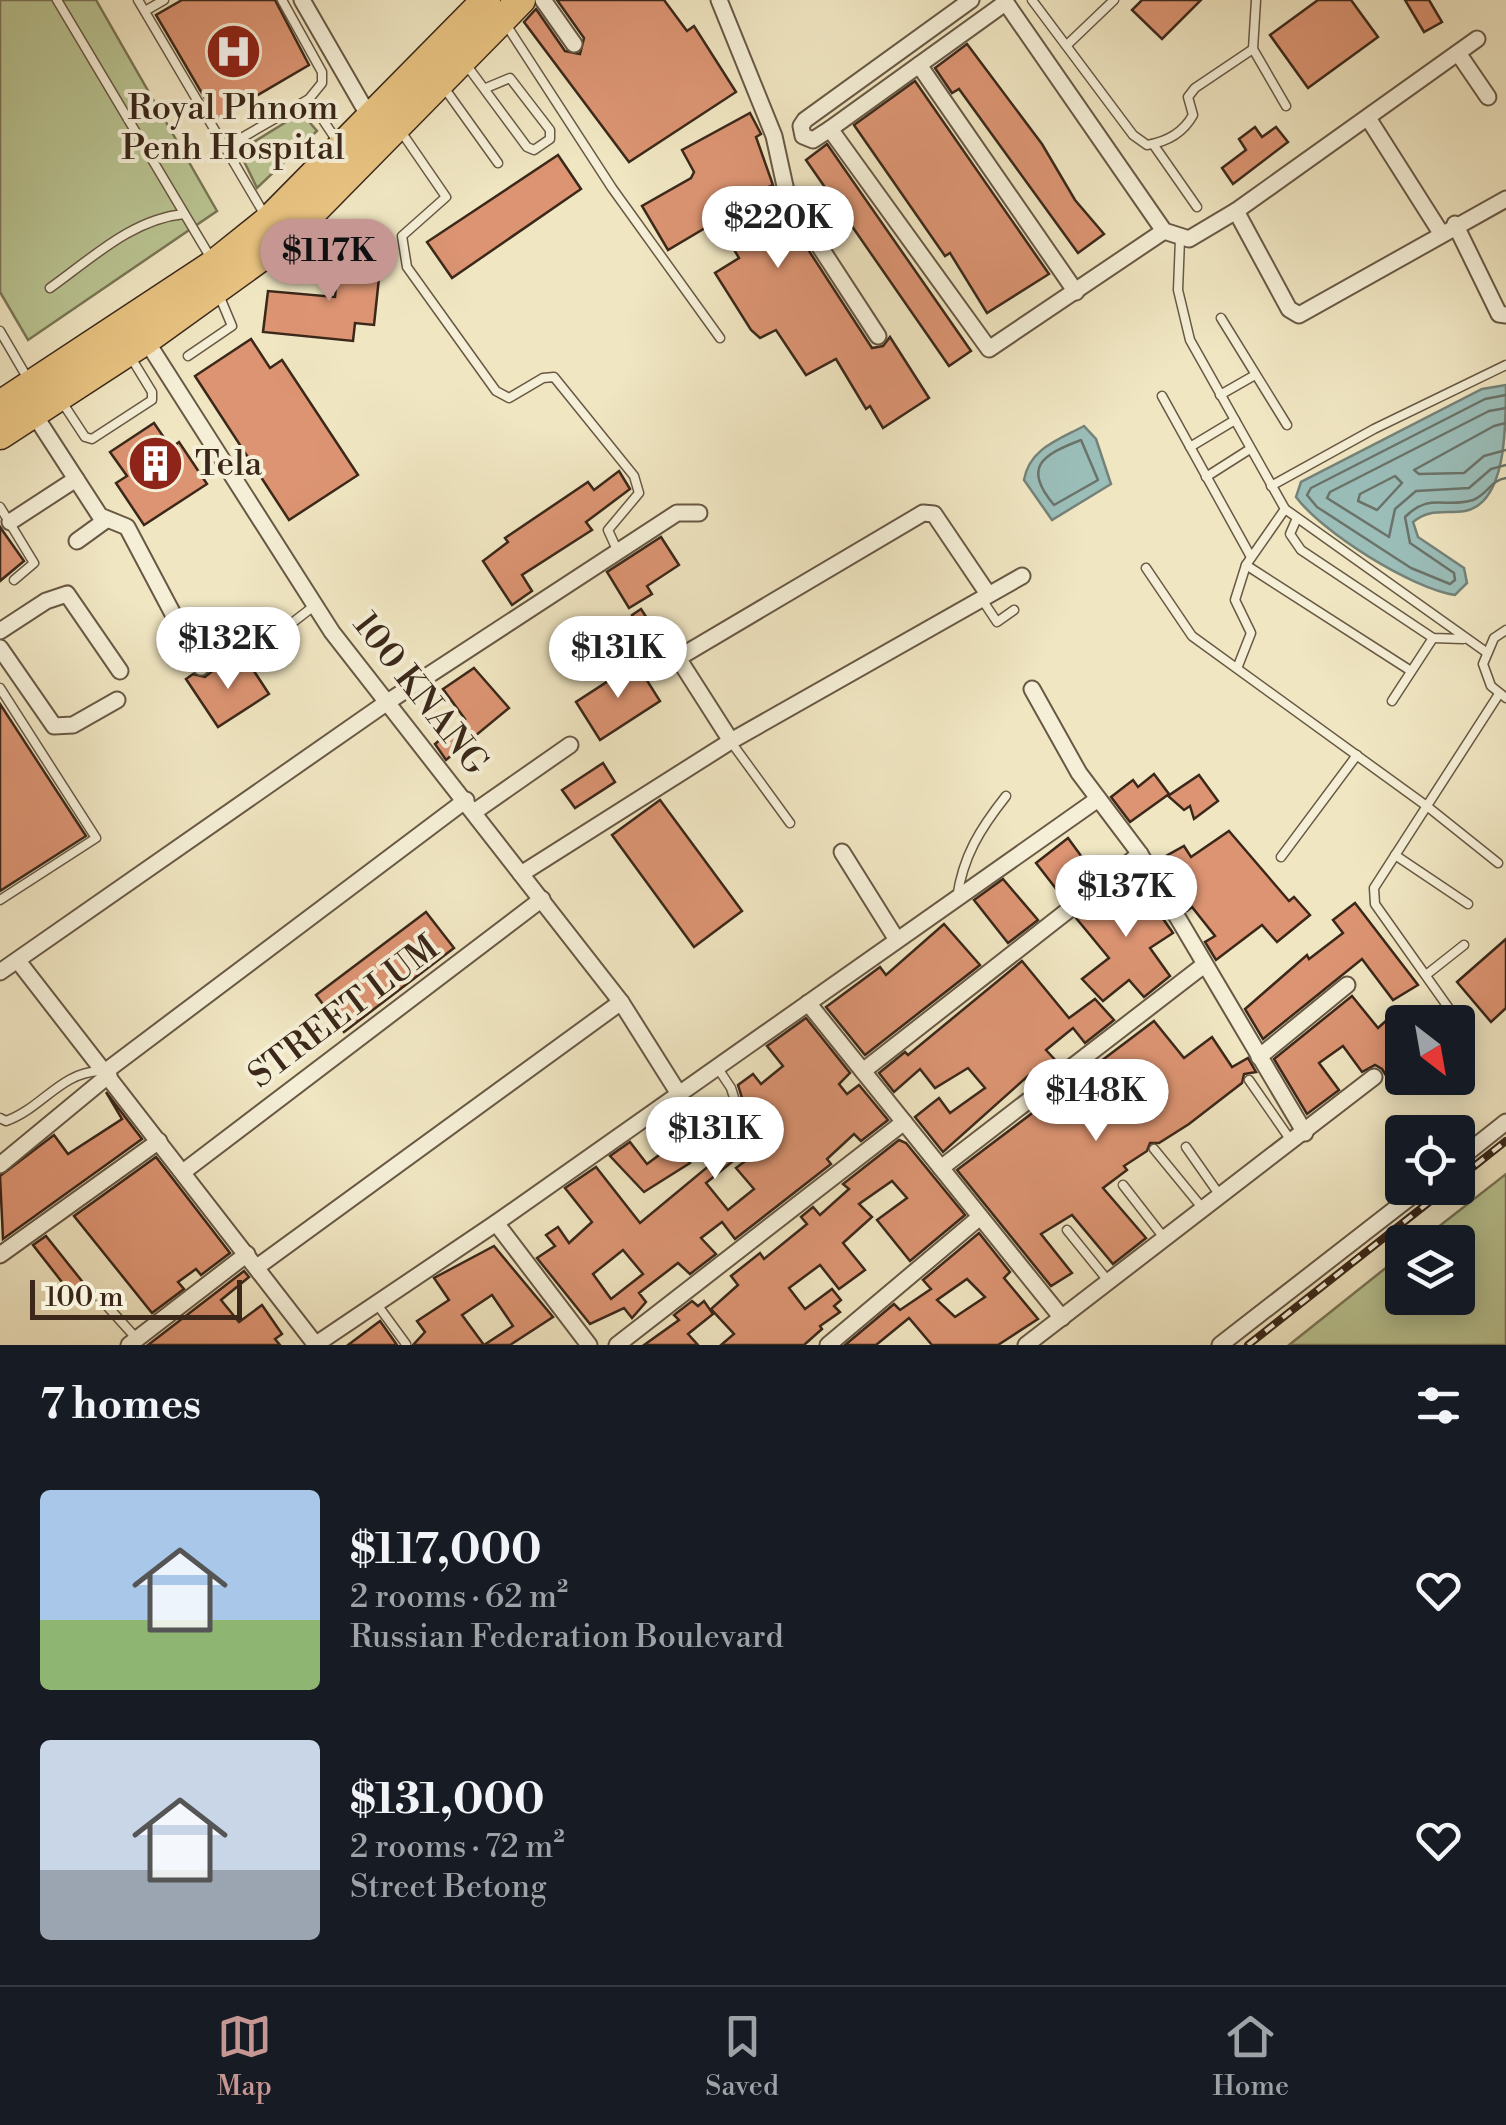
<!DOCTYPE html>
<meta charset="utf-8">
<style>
:root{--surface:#171b24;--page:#20242c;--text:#f1f3f6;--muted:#9ea1a6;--line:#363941;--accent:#c59692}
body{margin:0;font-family:"Libre Bodoni",serif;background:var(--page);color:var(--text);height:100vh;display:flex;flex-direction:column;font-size:38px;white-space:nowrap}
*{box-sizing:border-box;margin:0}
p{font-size:32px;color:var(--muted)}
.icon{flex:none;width:55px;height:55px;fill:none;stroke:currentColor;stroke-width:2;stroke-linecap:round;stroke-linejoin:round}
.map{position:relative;height:1345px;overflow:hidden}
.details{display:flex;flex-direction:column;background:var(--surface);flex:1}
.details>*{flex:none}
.needle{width:65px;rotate:149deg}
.buttons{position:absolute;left:1385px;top:1005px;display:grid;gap:20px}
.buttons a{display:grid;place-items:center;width:90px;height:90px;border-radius:10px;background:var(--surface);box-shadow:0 5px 25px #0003;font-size:50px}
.scale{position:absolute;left:30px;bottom:25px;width:212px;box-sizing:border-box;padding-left:10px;border:5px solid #3b281a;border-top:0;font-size:28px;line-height:35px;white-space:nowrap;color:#3b281a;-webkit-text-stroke:8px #f5efd7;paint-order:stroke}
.price{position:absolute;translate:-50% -85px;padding:0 22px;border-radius:35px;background:#fff;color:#222;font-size:32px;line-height:65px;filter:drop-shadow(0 2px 5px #0008)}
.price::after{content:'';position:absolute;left:50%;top:60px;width:30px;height:22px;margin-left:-15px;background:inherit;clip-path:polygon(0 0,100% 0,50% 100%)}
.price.current{background:var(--accent);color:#111}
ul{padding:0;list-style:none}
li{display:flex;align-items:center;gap:30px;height:250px;padding:0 40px}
li span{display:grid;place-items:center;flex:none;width:280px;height:200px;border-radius:10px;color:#555}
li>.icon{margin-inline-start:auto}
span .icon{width:120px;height:120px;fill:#fffc;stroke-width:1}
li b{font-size:42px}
h2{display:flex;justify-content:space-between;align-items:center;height:120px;padding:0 40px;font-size:42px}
.menu{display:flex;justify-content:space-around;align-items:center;height:140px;border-top:2px solid var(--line);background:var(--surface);font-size:28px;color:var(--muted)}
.menu a{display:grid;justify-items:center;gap:5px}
.menu .current{color:var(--accent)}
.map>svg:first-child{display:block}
.green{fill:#bac593;stroke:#7a7656;stroke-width:2.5}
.water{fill:#9bbeb9;stroke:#758279;stroke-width:2.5}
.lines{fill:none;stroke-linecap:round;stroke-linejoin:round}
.shore{stroke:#6b736a;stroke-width:2.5}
.building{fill:#dc9472;stroke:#3b281a;stroke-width:2.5;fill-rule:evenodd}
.lane-casing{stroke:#685844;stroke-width:11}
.street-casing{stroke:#685844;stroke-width:19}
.highway-casing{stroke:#3b281a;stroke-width:31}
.lane{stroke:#f5efd7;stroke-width:8}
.street{stroke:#f5efd7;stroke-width:15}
.highway{stroke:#e8c381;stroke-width:28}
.rail-casing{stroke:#3b281a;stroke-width:8}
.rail{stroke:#f5efd7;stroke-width:4;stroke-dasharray:11;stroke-linecap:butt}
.labels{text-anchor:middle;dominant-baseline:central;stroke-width:8;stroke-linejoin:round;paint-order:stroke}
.poi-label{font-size:35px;fill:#3b281a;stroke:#f5efd7}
.street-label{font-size:35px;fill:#3b281a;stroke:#f5efd7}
</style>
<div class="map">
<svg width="1506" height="1345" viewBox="0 0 1506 1345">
<rect width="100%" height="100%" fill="#f0e6c2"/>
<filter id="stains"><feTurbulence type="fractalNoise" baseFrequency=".002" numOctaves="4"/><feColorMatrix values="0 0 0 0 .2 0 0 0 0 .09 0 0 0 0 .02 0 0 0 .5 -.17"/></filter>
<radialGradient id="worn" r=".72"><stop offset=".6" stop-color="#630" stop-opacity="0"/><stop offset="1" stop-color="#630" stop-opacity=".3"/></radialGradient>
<g class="green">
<path d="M0,0h96l121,211 -189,129 -28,-48z"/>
<path d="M305,117l12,14 -60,57 -18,-37 52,-32z"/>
<path d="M1506,1174v171h-217l113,-90v43h56v-56h-39z"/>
</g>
<g class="water">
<path d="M1506,385c0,44 0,118 -41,126 -21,3 -35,-3 -52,11l5,15 46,31 3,15 -12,12c-44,-7 -132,-62 -159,-98l5,-15 181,-93z"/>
<path d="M1084,426l12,13 15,45 -59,36 -28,-40c5,-31 34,-40 60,-54z"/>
</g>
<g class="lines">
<g class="shore">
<path d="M1506,395l-21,4 -174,89 -4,7 10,12 94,61 39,16 5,-4 -1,-7 -44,-30 -5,-26c25,-25 39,-8 68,-17 14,-5 18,-20 33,-22"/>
<path d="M1506,408l-17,3 -159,81 -3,6 62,39 6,-28 21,-18 53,-3 22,-19 15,-4"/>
<path d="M1506,423l-12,3 -80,44 5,4 45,-1 20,-17 22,-6"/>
<path d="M1081,440l17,40 -44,25c-32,-38 -12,-50 27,-65z"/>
<path d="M1395,476l7,7 -25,27 -19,-9 2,-7z"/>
</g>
</g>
<g class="building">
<path d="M182,0h93l34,65 -92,54 -61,-104z"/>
<path d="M557,0h107l23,31 7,-5 42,66 -107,70 -105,-140 12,-13 29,42 15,3 4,-16z"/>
<path d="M1142,0h59l-39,39 -30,-29z"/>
<path d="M1318,0h33l27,37 -70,51 -38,-53z"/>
<path d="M1405,0h24l13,22 -18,10z"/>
<path d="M967,44l75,100 33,56 29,34 -26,19 -119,-164 -7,4 -17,-25z"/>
<path d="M915,81l134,193 -62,39 -37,-60 -5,3 -91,-131z"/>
<path d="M750,113l11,21 -5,3 17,48 -19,9 22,41 15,-9 7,8 74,114 11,-2 7,-9 39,61 -46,30 -13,-22 -4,3 -30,-50 -30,16 -30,-45 -16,8 -9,-8 -36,-57 24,-15 -22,-37 -49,29 -26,-44 49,-28 3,-6 -12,-22z"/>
<path d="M1255,127l7,10 14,-10 12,15 -55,42 -11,-16 24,-18 -7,-11z"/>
<path d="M827,144l144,207 -22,15 -143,-206z"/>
<path d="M558,155l23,34 -129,89 -25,-36z"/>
<path d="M339,255l42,4 -7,66 -19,-2 -2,18 -90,-9 5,-41 67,6z"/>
<path d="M251,339l19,29 12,-8 76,115 -69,45 -94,-144z"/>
<path d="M154,423l17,25 8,-6 28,42 -63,41 -28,-42 11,-7 -17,-24z"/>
<path d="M619,471l11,18 -44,33 6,8 -70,45 10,16 -20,14 -29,-44 25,-19 -3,-4 83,-56 6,8z"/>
<path d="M0,527l24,34 -24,20z"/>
<path d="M661,537l18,28 -32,21 5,8 -23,14 -22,-36z"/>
<path d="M641,609l18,28 -9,6 -18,-28z"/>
<path d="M225,661l8,12 17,-8 19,29 -51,33 -32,-48 7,-5 12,3z"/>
<path d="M636,663l24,38 -60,39 -24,-38z"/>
<path d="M474,668l35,40 -63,52 -11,-16 30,-25 -22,-30z"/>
<path d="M0,704l86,132 -86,55z"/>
<path d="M603,763l12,19 -40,26 -13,-18z"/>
<path d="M1154,774l15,20 -39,28 -19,-25 22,-17 5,7z"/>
<path d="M1199,775l19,26 -24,18 -4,-13 -6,4 -16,-14z"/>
<path d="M660,800l82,111 -48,36 -82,-112z"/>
<path d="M1229,831l60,70 5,-4 16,18 -33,27 -15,-17 -46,35 -11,-18 10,-6 -23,-29 -5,4 -30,-50 27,-15 7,11z"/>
<path d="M1068,838l27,37 -31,24 -28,-36z"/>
<path d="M1132,875l41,58 -23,15 20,28 -26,21 -15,-17 -26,21 -21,-22 27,-21 -33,-40z"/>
<path d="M1003,879l35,41 -30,23 -34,-43z"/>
<path d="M1355,903l63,82 -25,15 -31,-41 -99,80 -18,-30 62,-54 2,4 34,-26 -10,-13z"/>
<path d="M426,912l28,36 -110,84 -28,-37z"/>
<path d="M944,924l36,41 -115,90 -39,-48 54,-40 6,8z"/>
<path d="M1506,939v69l-15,14 -34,-40z"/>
<path d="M1022,961l47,57 26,-19 19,21 -29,23 -12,-15 -27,22 12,13 -14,11 -6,-7 -95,85 -28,-35 24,-19 11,15 35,-25 -17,-20 -33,20 -15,-19 -26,23 -15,-19 26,-21 3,3z"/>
<path d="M1352,996l26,32 9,-8 15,22v36h16l-21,15 -15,-24 -7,-4 -13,7 -19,-26 -24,17 20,27 -32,24 -33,-55z"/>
<path d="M806,1018l44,55 -11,11 8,10 12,-9 29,35 -27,21 -7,-7 -27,25 4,5 -96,75 -13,-17 -21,16 15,16 -26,20 -12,-11 -39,30 7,9 -14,16 -8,-10 -34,16 -53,-66 18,-12 -9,-11 12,-8 11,16 23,-21 -27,-34 31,-21 44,56 76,-63 -7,-14 7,-6 17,21 -27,22 22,27 26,-21 -18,-21 28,-21 -10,-11 -16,-51 15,-11 8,10 22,-18 -16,-20zM623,1250l20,24 -32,25 -18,-25z"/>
<path d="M1154,1021l30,37 28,-21 20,30 16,-9 8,14 -12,2 -2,9 -53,41 -30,19h-9l-3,8 -23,15 3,4 -24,18 43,50 -33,26 -41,-49 -31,19 31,39 -21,13 -94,-116z"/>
<path d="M106,1092l36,47 -139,100 -3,-63 54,-41 14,19 54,-35z"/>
<path d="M899,1140l7,3 59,72 -55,46 -33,-41 30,-22 -15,-17 -33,23 13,13 -29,26 22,27 -26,19 -19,-24 -31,23 16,21 27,-20 9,11 -7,6 6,6 -20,14 2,3 -18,16h-83l13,-11 -23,-25 27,-24 -7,-9 29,-23 4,6 43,-35 -6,-7 12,-10 7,8 29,-26 -6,-5z"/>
<path d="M630,1142l17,22 27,-20 16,19 -46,29 -34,-36z"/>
<path d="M156,1157l74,96 -29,22 -5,-6 -18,13 6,7 -32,24 -78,-97z"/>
<path d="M979,1233l31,39 -6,6 34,41 -40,26h-66l-23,-27 -33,27h-31l49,-41 6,6 31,-21 -8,-9zM967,1279l18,18 -30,20 -18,-17z"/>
<path d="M46,1236l43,54 -13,10 -43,-55z"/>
<path d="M494,1246l59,71 -43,28h-26l29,-19 -21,-31 -30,20 22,30h-71l12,-13 -8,-11 32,-21 -15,-22z"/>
<path d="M244,1271l5,6 -28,23 18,22 23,-17 20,29 -7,5 5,6h-132z"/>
<path d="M692,1301l6,5 6,-5 9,13 -25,20 10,11h-54l35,-25 -5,-5z"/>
<path d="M380,1321l17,24h-49z"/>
</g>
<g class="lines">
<defs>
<g id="lane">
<path d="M57,0l155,260"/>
<path d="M138,0l128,217"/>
<path d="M1032,0l101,135 14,10c19,-3 36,-12 46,-30l-5,-18 7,-9 58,-39"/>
<path d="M1256,0l-3,49 33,57"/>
<path d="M145,11l19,-11"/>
<path d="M505,23l107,165 108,150"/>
<path d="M1068,44l46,-44"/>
<path d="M465,63l62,84 7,3 16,-11v-9l-40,-52 -24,10"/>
<path d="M445,89l53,74"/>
<path d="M309,99l28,42"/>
<path d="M400,130l46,67 -44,39 5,31 89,124 13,7 34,-20 11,-1 80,99 5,17 -31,37 10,22"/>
<path d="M1153,144l44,63"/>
<path d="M224,148l85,-49 13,-16v-11l-40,-72"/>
<path d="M1180,239l-2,51 12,50 95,169 201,143"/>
<path d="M50,288c41,-29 82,-69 134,-74"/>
<path d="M1221,318l66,107"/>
<path d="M0,331l28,48"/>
<path d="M188,356l44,-30 -13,-31"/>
<path d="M1220,395l35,-20"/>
<path d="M1162,396l89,161"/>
<path d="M62,402l23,35 7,2 60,-39v-8l-22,-36"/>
<path d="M1190,447l45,-27"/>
<path d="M1206,477l44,-28"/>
<path d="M1271,486l103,-57 132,-64"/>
<path d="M0,507l34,56 -20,17"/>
<path d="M1285,509l-39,56 165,106"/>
<path d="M1297,518l-7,16 11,16 132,88 30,1"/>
<path d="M1146,568l46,68 236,171 70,56"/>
<path d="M981,598l16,24 17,-12"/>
<path d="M1506,630l-12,8 -11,26 8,22 15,12"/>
<path d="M1238,666l13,-33 -16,-33 11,-35"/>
<path d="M201,667l29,-18 10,14 74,-57"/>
<path d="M0,688l96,150 -96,62"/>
<path d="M1392,701l41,-63"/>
<path d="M731,742l59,81"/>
<path d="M1395,855l73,49"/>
<path d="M1281,857l76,-102"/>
<path d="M957,898c6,-42 23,-69 49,-102"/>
<path d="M1426,975l38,-30"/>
<path d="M1460,1024l-85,-120 -1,-16 125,-194"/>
<path d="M717,1067l14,21 16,51"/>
<path d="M1249,1080l43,62"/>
<path d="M668,1102l34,47"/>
<path d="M0,1118l6,3c35,-12 55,-49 94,-50"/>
<path d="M1186,1147l35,50"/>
<path d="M1154,1149l50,61"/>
<path d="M1123,1185l42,54"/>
<path d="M1067,1230l42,52"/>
<path d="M98,1296l39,43"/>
<path d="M376,1303l30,41"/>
</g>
<g id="street">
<path d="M302,0l68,118"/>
<path d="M543,0l31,44"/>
<path d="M719,0l55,136 16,73 17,18 71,109"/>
<path d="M971,0l-166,120 -4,6 2,10 10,4 17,-11 175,-126"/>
<path d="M1004,0l160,231 25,8 47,-28 241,-172"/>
<path d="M1458,53l30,44"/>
<path d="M919,65l157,227"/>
<path d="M1368,118l73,115"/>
<path d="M830,129l159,220 175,-118"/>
<path d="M1236,211l53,98 10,6 207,-116"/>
<path d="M1455,224l44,90 7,1"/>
<path d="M142,334l190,298 289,370 58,92"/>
<path d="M30,408l70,108 27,11 74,140"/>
<path d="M10,522l66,-43"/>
<path d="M77,541l29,-21"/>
<path d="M0,631l46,-30 21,-7 53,77"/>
<path d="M0,648l54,78 19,-1 44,-25"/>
<path d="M1032,689l47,84 61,81 165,279"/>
<path d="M731,741l-53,-83 245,-145 11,1 54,80"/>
<path d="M474,812l96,-67"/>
<path d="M842,852l55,88"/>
<path d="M521,874l210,-133 291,-165"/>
<path d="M18,961l298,384"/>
<path d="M0,972l386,-269 291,-190h22"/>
<path d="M808,1003l254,315"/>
<path d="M1259,1057l88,-72"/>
<path d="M106,1071l360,-271"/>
<path d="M863,1071l277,-217"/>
<path d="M1458,1160l48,-38"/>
<path d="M0,1165l109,-90"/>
<path d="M941,1168l263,-203"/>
<path d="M183,1172l359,-273"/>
<path d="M496,1223l93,122"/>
<path d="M0,1255l159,-114"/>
<path d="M257,1267l364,-265"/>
<path d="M129,1345l118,-91"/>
<path d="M315,1345l181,-122 602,-424"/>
<path d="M617,1345l287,-223"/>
<path d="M828,1345l152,-128"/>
<path d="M1026,1345l348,-268"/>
<path d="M1220,1345l202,-157"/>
</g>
<g id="highway">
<path d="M0,405l214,-141 55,-44 217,-220"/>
<path d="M0,435l146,-95 140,-101 235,-239"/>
</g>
</defs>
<use href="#lane" class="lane-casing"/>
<use href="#street" class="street-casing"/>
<use href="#highway" class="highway-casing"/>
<use href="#lane" class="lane"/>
<use href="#street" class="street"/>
<use href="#highway" class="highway"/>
<defs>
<g id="rail">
<path d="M1458,1179l48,-38"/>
<path d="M1248,1345l199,-157"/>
</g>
</defs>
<use href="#rail" class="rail-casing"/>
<use href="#rail" class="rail"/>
</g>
<defs>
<symbol id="hospital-disc" viewBox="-11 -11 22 22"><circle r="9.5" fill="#8f2418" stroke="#f5efd7"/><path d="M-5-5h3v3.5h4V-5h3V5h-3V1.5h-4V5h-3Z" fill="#fff"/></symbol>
<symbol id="building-disc" viewBox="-11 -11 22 22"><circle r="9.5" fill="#8f2418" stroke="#f5efd7"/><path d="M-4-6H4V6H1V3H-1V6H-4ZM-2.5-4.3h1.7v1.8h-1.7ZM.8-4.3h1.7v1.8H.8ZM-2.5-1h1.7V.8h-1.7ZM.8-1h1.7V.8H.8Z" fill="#fff"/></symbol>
</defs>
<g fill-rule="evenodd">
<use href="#hospital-disc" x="202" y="20" width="63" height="63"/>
<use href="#building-disc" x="124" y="432" width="63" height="63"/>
</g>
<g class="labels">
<g class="poi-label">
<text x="233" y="108">Royal Phnom<tspan x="233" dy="40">Penh Hospital</tspan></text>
<text x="195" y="464" text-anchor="start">Tela</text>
</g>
<g class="street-label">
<text transform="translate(420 694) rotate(52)">100 KNANG</text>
<text transform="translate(344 1012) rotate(-37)">STREET LUM</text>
</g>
</g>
<rect width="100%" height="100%" filter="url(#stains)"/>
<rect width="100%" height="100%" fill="url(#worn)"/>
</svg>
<div class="buttons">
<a><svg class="needle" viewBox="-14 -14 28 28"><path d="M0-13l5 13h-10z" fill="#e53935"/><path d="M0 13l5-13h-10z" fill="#9ea1a6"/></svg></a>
<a><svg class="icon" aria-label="locate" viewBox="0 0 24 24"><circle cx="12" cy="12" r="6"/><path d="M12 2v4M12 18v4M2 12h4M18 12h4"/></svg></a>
<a><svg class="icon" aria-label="layers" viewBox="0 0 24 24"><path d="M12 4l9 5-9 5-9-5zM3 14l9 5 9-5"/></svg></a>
</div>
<div class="scale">100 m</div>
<b class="price" style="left:778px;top:271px">$220K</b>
<b class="price current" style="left:329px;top:304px">$117K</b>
<b class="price" style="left:228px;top:692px">$132K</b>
<b class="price" style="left:618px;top:701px">$131K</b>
<b class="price" style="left:1126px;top:940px">$137K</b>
<b class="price" style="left:1096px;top:1144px">$148K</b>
<b class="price" style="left:715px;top:1182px">$131K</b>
</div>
<section class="details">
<h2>7 homes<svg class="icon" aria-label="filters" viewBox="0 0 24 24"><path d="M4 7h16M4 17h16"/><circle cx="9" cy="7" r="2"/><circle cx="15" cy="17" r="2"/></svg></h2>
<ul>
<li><span style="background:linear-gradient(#a9c7e8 65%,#8fb573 0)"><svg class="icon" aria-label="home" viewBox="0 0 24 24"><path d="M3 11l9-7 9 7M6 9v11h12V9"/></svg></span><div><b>$117,000</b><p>2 rooms · 62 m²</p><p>Russian Federation Boulevard</p></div><svg class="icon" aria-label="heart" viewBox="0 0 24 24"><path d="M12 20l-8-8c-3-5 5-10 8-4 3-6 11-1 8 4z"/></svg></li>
<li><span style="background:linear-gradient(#c9d6e8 65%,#9aa5b1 0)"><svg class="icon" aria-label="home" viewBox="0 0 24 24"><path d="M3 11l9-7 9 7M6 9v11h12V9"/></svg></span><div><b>$131,000</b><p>2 rooms · 72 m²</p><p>Street Betong</p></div><svg class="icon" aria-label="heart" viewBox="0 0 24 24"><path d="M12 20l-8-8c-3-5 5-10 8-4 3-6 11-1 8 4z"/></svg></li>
</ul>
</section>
<nav class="menu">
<a class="current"><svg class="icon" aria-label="map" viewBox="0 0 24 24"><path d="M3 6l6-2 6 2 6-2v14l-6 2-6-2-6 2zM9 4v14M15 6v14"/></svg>Map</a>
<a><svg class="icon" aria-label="saved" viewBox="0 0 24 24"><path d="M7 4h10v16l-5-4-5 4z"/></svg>Saved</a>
<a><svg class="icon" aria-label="home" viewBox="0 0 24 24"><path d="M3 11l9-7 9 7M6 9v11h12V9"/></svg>Home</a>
</nav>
